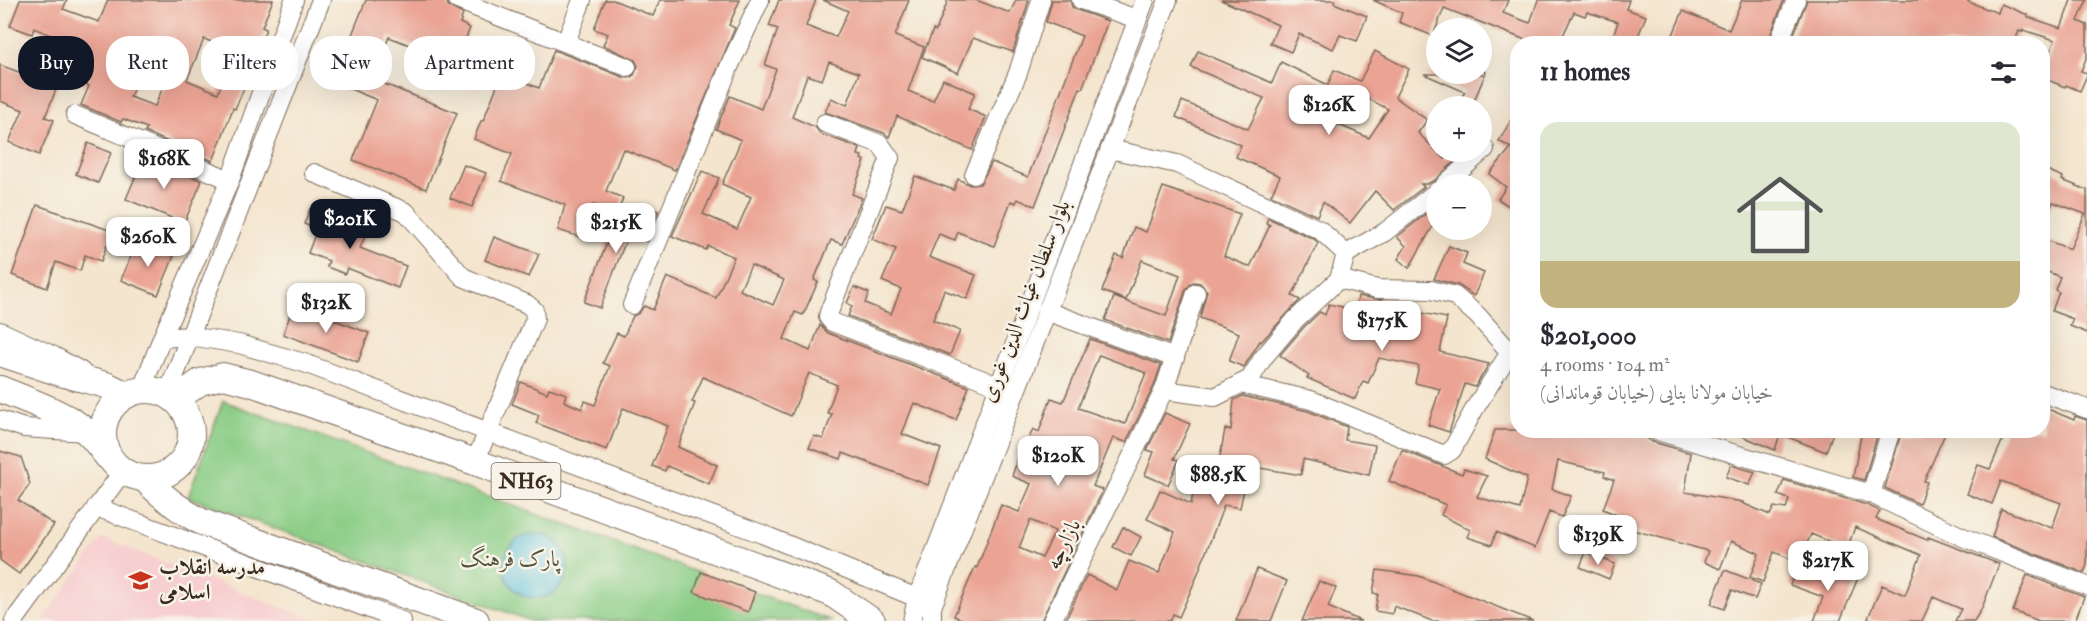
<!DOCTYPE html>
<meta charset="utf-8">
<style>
:root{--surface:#fff;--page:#f7f7f7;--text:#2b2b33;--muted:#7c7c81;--accent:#111827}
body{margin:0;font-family:"IM FELL Double Pica",Amiri,serif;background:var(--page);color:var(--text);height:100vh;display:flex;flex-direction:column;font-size:22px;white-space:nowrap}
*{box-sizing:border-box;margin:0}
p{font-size:20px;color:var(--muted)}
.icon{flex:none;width:33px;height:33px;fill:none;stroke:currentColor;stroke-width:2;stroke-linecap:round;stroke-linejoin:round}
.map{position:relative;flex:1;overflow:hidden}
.details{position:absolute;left:1510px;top:36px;width:540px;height:402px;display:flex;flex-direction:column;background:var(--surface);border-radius:24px;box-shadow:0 6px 24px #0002}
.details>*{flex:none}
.guide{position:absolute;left:18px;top:36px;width:570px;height:54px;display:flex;gap:12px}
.buttons{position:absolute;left:1426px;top:18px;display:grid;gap:12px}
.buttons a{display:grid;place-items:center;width:66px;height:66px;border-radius:50%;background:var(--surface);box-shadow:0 6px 24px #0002;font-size:30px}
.price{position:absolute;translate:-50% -51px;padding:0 14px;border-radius:12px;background:#fff;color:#222;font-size:20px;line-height:39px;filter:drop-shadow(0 2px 3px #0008)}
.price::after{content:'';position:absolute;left:50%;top:36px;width:18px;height:14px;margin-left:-9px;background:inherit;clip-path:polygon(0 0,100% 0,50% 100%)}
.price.selected{background:var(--accent);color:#fff}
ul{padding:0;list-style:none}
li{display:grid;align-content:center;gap:12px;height:318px;padding:0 30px}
li span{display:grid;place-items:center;height:186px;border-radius:18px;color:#555}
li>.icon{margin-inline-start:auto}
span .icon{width:108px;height:108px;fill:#fffc;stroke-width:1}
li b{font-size:26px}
h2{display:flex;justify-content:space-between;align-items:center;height:72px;padding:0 30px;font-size:26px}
.tag{padding:0 21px;border-radius:24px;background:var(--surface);box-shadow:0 6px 24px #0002;font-size:21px;line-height:54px}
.tag.selected{background:var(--accent);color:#fff}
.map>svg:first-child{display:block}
.built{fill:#f7cfd0}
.green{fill:#8acd86;stroke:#627c52;stroke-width:1.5}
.water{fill:#60c4de;stroke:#4e777e;stroke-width:1.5}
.building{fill:#eba494;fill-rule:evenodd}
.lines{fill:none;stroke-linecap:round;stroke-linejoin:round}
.minor-casing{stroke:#7c6b5c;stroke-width:20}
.highway-casing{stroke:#7c6b5c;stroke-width:28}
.minor{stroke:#fff;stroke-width:18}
.highway{stroke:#fff;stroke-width:26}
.labels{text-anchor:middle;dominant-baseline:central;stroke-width:5;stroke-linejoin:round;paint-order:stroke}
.shield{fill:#f7f3e8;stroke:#73665b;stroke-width:1.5}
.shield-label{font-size:21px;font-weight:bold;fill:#3b2a1e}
.street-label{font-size:22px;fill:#3b2a1e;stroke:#f7f3e8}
.park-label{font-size:22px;fill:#4f5338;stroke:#f7f3e8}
.poi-label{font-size:22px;font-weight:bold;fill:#3b2a1e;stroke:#f7f3e8;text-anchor:start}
</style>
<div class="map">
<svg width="2087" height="621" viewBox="0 0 2087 621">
<rect width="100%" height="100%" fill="#f7f3e8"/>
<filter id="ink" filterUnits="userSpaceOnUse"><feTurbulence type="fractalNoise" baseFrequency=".0167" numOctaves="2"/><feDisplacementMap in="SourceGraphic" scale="12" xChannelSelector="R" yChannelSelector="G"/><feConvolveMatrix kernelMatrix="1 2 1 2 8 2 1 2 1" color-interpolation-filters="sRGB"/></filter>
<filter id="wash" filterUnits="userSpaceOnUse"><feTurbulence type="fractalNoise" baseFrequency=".008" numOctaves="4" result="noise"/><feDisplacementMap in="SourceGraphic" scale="24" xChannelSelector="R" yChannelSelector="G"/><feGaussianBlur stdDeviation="1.35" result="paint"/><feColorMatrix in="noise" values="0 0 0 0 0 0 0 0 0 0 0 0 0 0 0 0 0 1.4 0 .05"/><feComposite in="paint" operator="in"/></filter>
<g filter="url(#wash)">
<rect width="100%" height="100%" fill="#f4e5ce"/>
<path class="built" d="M102,538l215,83h-275z"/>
<path class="green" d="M223,401l609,220h-301l-343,-124z"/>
<circle class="water" cx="536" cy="566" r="32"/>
<g id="blocks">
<g class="building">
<path d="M20,0h47l-4,9 36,13 9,-22h165l-11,27 4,2 -20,49 2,1 -13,30 -2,-1 -20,53 -68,-29 2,-4 -24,-9 -2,3 -40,-17 8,-19 -26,-10 11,-31 -40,-17 -2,6 -22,-8zM204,39l31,12 -17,42 -31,-13zM141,70l25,10 -11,26 -25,-9z"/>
<path d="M366,0h80l3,7 14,7 -3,9 10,5 -14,35 -67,-26 -17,42 85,34 -31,76 -73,-29 24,-60 -44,-18z"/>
<path d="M605,0h8l40,16 7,-16h80l-11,25 6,3 -60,142 -52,-21 -17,42 17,7 -6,16 -24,-9 -10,33 -25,-8 7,-25 -64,-24 11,-27 -38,-15 7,-18h2l19,-48 37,15 15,-38 69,27 6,1 5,-3 4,-9 -3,-6 -32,-15 5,-11 -14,-5z"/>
<path d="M779,0h37l-10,26 30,11 12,-26 -25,-11h86l-14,36 29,11 -16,44 25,10 10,-22 32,14 -7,16 18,8 -14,33 -75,-34 -8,21 -5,-4 -59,-21 6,-14 16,7 12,-32 -30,-11 -7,18 -15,-5 -15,42 23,10 6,7 39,14 -2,7 4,1 -1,3 4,2 -13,33 10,4 -20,46 -11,-4 -17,40 4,2 -15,33 -8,-3 -11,27 26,12 10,-26 8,8 141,54 -13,33 -42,-17 -12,31 39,15 -13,36 -85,-32 -2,6 -32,-11 5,-12 9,3 9,-25 -5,-1 10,-28 -28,-12 -18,43 -88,-39 -11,25 3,1 -17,44 39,18 -8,19 -42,-18 -2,5 -13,-5 16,-40 -45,-18 -16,42 -71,-27 3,-8 -27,-11 9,-22 26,11 2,-5 17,6 -2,7 18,8 3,-8 10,4 15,-39 -7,-3 14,-30 7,3 9,-20 6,-3 5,-7 9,4 14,-33 49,21 18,-41 -26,-11 -2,4 -34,-14 30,-65 17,7 -16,36 34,15 14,-32 -29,-13 19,-44 -25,-11 14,-33 31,13 15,-40 -11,-4 13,-36 -9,-3zM751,265l33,15 -11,25 -33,-15z"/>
<path d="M948,0h28l34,13 6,-13h13l-16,52 -40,-14 -15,35 -36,-16 11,-27 3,1z"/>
<path d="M1052,0h18l2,7 5,3 31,11 -26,68 -2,-1 -45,118 -18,-7 -1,4 -5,-2 -17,45 -36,-14 -3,8 -16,-6 -10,23 47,18 -9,24 -23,-9 -11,30 27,11 -10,24 -102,-39 4,-10 -5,-3 7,-16 15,6 -4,10 26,11 10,-25 -19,-8 14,-32 -24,-10 14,-34 16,5 13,-34 39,14 4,-11 12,6 10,-1 12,-22 36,15 54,-141 -36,-14z"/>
<path d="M1221,0h114l-1,3 33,13 -10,25 -17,-6 -7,14 -34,-15 -8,18 -21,-9 8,-18z"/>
<path d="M1373,0h135l-5,13 27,10 8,-23h91l-3,9 20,7 -11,28h-25l8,-22 -31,-10 -2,4 -11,-4 -15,32h-23l-92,-36 -11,28 -34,-14 3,-9z"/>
<path d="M1742,0h42l-17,44h-98l14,-33 46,19z"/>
<path d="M1807,0h157l34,13 3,-9 27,11v2l33,11 10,-28h16l-9,21 9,4v31l-6,15 6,2v2l-7,16 -14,-6 -1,2 -22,-9v-8l12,-30 -32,-10 -1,2 -3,-1 -5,13h-224z"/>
<path d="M1198,51l74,32 9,-21 47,23 6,-15 26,11 15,-30 34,18 -14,28 32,23 -9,13 27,26 5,-7h15l-30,28 -8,4h-6l3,3 -30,23 -19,-19 -25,32 -27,-21 -6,14 -46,-21 9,-19 -44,-19 5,-12 -65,-28 6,-16 66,28 16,-31 -73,-31zM1355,92l33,17 -19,29 -30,-13 12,-28 2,1z"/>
<path d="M35,58l29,12 -19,47 9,3 -15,35 -30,-13 14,-32 -23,-9v-36l27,10z"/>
<path d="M1482,70l4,2 -14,34h-17l10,-14 -41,-18h58z"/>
<path d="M1518,108v104l-20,-13 8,-12 -17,-13 22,-26 -12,-7z"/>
<path d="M88,143l23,10 -13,30 -22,-9z"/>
<path d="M144,156l58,25 -18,42 -58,-24z"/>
<path d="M464,165l22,8 -14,34 -22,-9z"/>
<path d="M2047,170l16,7 -1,3 25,10v143l-17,-7 3,-7 -21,-8 7,-19 -4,-2 5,-13 -17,-7v-31l27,10 15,-35 -32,-12 -10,24v-45z"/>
<path d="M1163,187l77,27 -16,42 26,11 20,-42 -4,-2 2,-5 46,21 4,4 -26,53 8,4 -39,42 -1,-1 -16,26 -15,-6 10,-28 -39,-15 7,-27 -7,-8 -7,-1 -7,7 -18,54 -63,-23 9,-23 52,19 14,-41 -38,-15 -16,40 -24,-9 14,-36 7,3 11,-31 12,5z"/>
<path d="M37,205l75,26 -11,30 -16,-6 -5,16 -24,-9 -9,26 -35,-13z"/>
<path d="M1437,205v14l-28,49 -11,-9 8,-13 -9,-9z"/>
<path d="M310,209l57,22 -7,17 46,18 -8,22 -51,-20 -2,6 -18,-7 2,-6 -21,-8 9,-24 -13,-5z"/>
<path d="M655,210l3,1 -12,30 -18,-6 -28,73 -16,-6 35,-90 30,12z"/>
<path d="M494,237l45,17 -10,23 -44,-17z"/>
<path d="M137,241l37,15 -16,39 -37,-15z"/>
<path d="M1449,246l18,7 -4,11 21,9 -10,23 -16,-11 -24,-6z"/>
<path d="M1358,296l24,4 -1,5 66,13 -7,34 49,12 -14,23 -10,-3 -16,48 -21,-7 12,-36 -25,-6 4,-17 -40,-8 -11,25 -5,-2 -8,18 -48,-21 2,-2 -29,-21 24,-28 16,-15 5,3 4,-11 27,6z"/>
<path d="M294,305l75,28 -11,29 -75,-28z"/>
<path d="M1090,339l71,26 -7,21 -28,56 -13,-4 -20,48 10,4 -62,131h-75l-12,-5 21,-49 2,1 24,-63 18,7 12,-28 -19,-8 10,-30 3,2 8,-19 6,3 12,-34 12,4zM1099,355l47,18 -21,51 -47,-16zM1030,520l25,11 -13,27 -23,-10z"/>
<path d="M1242,396l66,15 39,16 -2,13 30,5 -6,30 -66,-16 -2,16 -52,-9 -9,42 -16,-3 -29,76 -16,36 -6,-3 -3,7h-105l22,-46 30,15 12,-29 30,12 16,-41 -28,-13 13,-29 31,14 8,-40 19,4 7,-39 6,1 3,-30z"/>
<path d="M2043,407l31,13 1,-4 12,4v145l-3,8 -92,-36 9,-28 51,19 9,-25 -60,-22 -9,23 -25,-10 11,-29 12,4 17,-39h36z"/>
<path d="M1165,413l25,11 -16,35 5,1 -11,25 -23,-10 9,-23 -7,-2z"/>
<path d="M1495,430h148l3,7 4,4 41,12 -6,39 58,10 -1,1 28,12 4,-8 12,2 3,-10 -11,-4 6,-15 83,25 13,6 -4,8 51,21 1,-3 71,27 -17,44 -8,13h-19l6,-12 -28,-12 -11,24h-47l-7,-3 14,-33 23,10 16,-40 -66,-28 -8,22 -36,-15 -12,28 -25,-10 -11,30 -13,-5 9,-23 -3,-2 -25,-11 -11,28 -16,-7 4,-11 -75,-21v-1l-16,-7 2,-6 -16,-7 11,-29 -10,-4 1,-4 -47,-11 -6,28 19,7 -9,21 -13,-5 -14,36 -39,-16 -4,13 -25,-8 3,-7 -29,-15 5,-10 -57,-24 13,-31 60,24 2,-5 23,7 -10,21 43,12 7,-31 -42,-19z"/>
<path d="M1728,430h106l-8,22 -46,-18 -5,16z"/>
<path d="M1862,430h17l-15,50 -11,-3z"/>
<path d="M1902,430h34l9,4 -21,47 3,1 -8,22 -34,-16z"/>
<path d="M0,451l21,6 9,27 -12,16 36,25 -35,49 -19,-14z"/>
<path d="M1731,465l24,7 -6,13 -23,-8z"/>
<path d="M1123,527l18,10 -10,19 -18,-9z"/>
<path d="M1586,552l29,12 -6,15 -29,-12z"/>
<path d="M1797,568l26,11 1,-3 5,2 4,-10 25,10 -18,43h-26l9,-24 -33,-12z"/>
<path d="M1257,569l30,12 -16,40h-35z"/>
<path d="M1377,570l42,6 114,45h-101l-38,-15 -2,8 -17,-3 3,-17 -5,-1z"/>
<path d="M1725,570l36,14 -6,15 -23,-9 -8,19 -13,-5z"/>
<path d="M701,572l54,20 -7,20 -54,-20z"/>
<path d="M2027,575l57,22 -9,24h-36l-26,-10z"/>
<path d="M1319,581l17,7 -8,19 33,14h-59z"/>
</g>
</g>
</g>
<g filter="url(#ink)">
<use href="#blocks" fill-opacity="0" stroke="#7c6b5c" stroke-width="1.5"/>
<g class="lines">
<defs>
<g id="minor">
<path d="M457,0l170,67"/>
<path d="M1081,0l56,19"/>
<path d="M566,42l16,-42"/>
<path d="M1778,44l18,-44"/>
<path d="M75,115l155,65"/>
<path d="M825,123l55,21 10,14 -61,154 -1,5 4,5 167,64"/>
<path d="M1110,149l67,15 143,66 26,24 -7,25"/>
<path d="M314,173l92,39 57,65 64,27 7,6 1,9 -60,143"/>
<path d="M974,175l44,-102 23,-73"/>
<path d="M1445,184l40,-35"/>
<path d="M1346,254l39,-22 52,-41"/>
<path d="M632,305l98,-240 30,-65"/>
<path d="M1046,311l129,47"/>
<path d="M0,331l54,25 27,15"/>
<path d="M162,338l28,-2 49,8 65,19 458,171 155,64 15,9"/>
<path d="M1240,384l71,16 133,55 8,-5 23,-42 35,-56"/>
<path d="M1164,390l51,7 35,-18 13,-21 33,-39 43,-40 38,10 54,1 24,6 22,19 33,37 8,6"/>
<path d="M141,391l21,-53 68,-158 64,-180"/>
<path d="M2043,393l44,16"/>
<path d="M167,395l154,-395"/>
<path d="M0,420l24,8 62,4"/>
<path d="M1654,430l217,64 94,44 122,48"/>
<path d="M1871,494l20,-64"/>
<path d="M96,507l306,114"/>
<path d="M14,621l109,-150"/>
<path d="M912,621l5,-23 82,-212 146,-386"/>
<path d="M932,621v-14l236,-607"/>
<path d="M1052,621l112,-231 32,-97"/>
</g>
<g id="highway">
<path d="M0,353l60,20 46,12 21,10"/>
<path d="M0,389c26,11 69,25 89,45 7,7 12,14 18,22"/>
<circle cx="147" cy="434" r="44"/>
<path d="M175,400l25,-18 23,-6 28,7 224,79 356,131 41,28"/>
<path d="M144,478c18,19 35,32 58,44l274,99"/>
</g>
</defs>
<use href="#minor" class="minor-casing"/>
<use href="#highway" class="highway-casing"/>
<use href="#minor" class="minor"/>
<use href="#highway" class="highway"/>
</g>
</g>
<defs>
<symbol id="school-bare" viewBox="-9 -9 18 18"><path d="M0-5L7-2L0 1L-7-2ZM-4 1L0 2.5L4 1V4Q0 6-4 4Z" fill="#c8321e" stroke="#f7f3e8" stroke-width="2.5" paint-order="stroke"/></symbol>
</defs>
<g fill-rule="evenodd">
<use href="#school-bare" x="124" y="564" width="33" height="33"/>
</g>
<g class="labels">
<rect class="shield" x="491.5" y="463" width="69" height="36" rx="4.5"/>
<g class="shield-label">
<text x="526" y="481">NH63</text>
</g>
<g class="street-label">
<text transform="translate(1025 301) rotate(-69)">بلوار سلطان غیاث الدین غوری</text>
<text transform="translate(1063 544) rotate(-64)">بازارچه</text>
</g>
<g class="park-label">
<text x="510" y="559">پارک فرهنگ</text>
</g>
<g class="poi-label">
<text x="159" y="567">مدرسه انقلاب<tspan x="159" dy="25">اسلامی</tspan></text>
</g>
</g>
</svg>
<div class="buttons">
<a><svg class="icon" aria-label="layers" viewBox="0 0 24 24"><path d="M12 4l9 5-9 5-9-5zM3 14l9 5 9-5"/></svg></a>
<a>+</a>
<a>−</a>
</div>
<b class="price" style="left:1329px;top:136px">$126K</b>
<b class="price" style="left:164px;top:190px">$168K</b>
<b class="price selected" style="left:350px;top:250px">$201K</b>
<b class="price" style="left:616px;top:254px">$215K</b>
<b class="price" style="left:148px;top:268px">$260K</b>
<b class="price" style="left:326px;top:334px">$132K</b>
<b class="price" style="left:1382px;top:352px">$175K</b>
<b class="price" style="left:1058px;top:487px">$120K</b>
<b class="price" style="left:1218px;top:506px">$88.5K</b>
<b class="price" style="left:1598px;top:566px">$139K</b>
<b class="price" style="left:1828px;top:592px">$217K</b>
<div class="guide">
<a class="tag selected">Buy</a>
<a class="tag">Rent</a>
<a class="tag">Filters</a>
<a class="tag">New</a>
<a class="tag">Apartment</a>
</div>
<section class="details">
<h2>11 homes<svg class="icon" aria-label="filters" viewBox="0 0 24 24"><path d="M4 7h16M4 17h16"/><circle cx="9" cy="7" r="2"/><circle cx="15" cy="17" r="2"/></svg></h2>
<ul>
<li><span style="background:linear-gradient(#dfe7d0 75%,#c2b280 0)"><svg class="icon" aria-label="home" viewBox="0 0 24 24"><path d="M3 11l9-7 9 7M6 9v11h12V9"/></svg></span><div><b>$201,000</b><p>4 rooms · 104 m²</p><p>خیابان مولانا بنایی (خیابان قوماندانی)</p></div></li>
</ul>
</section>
</div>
